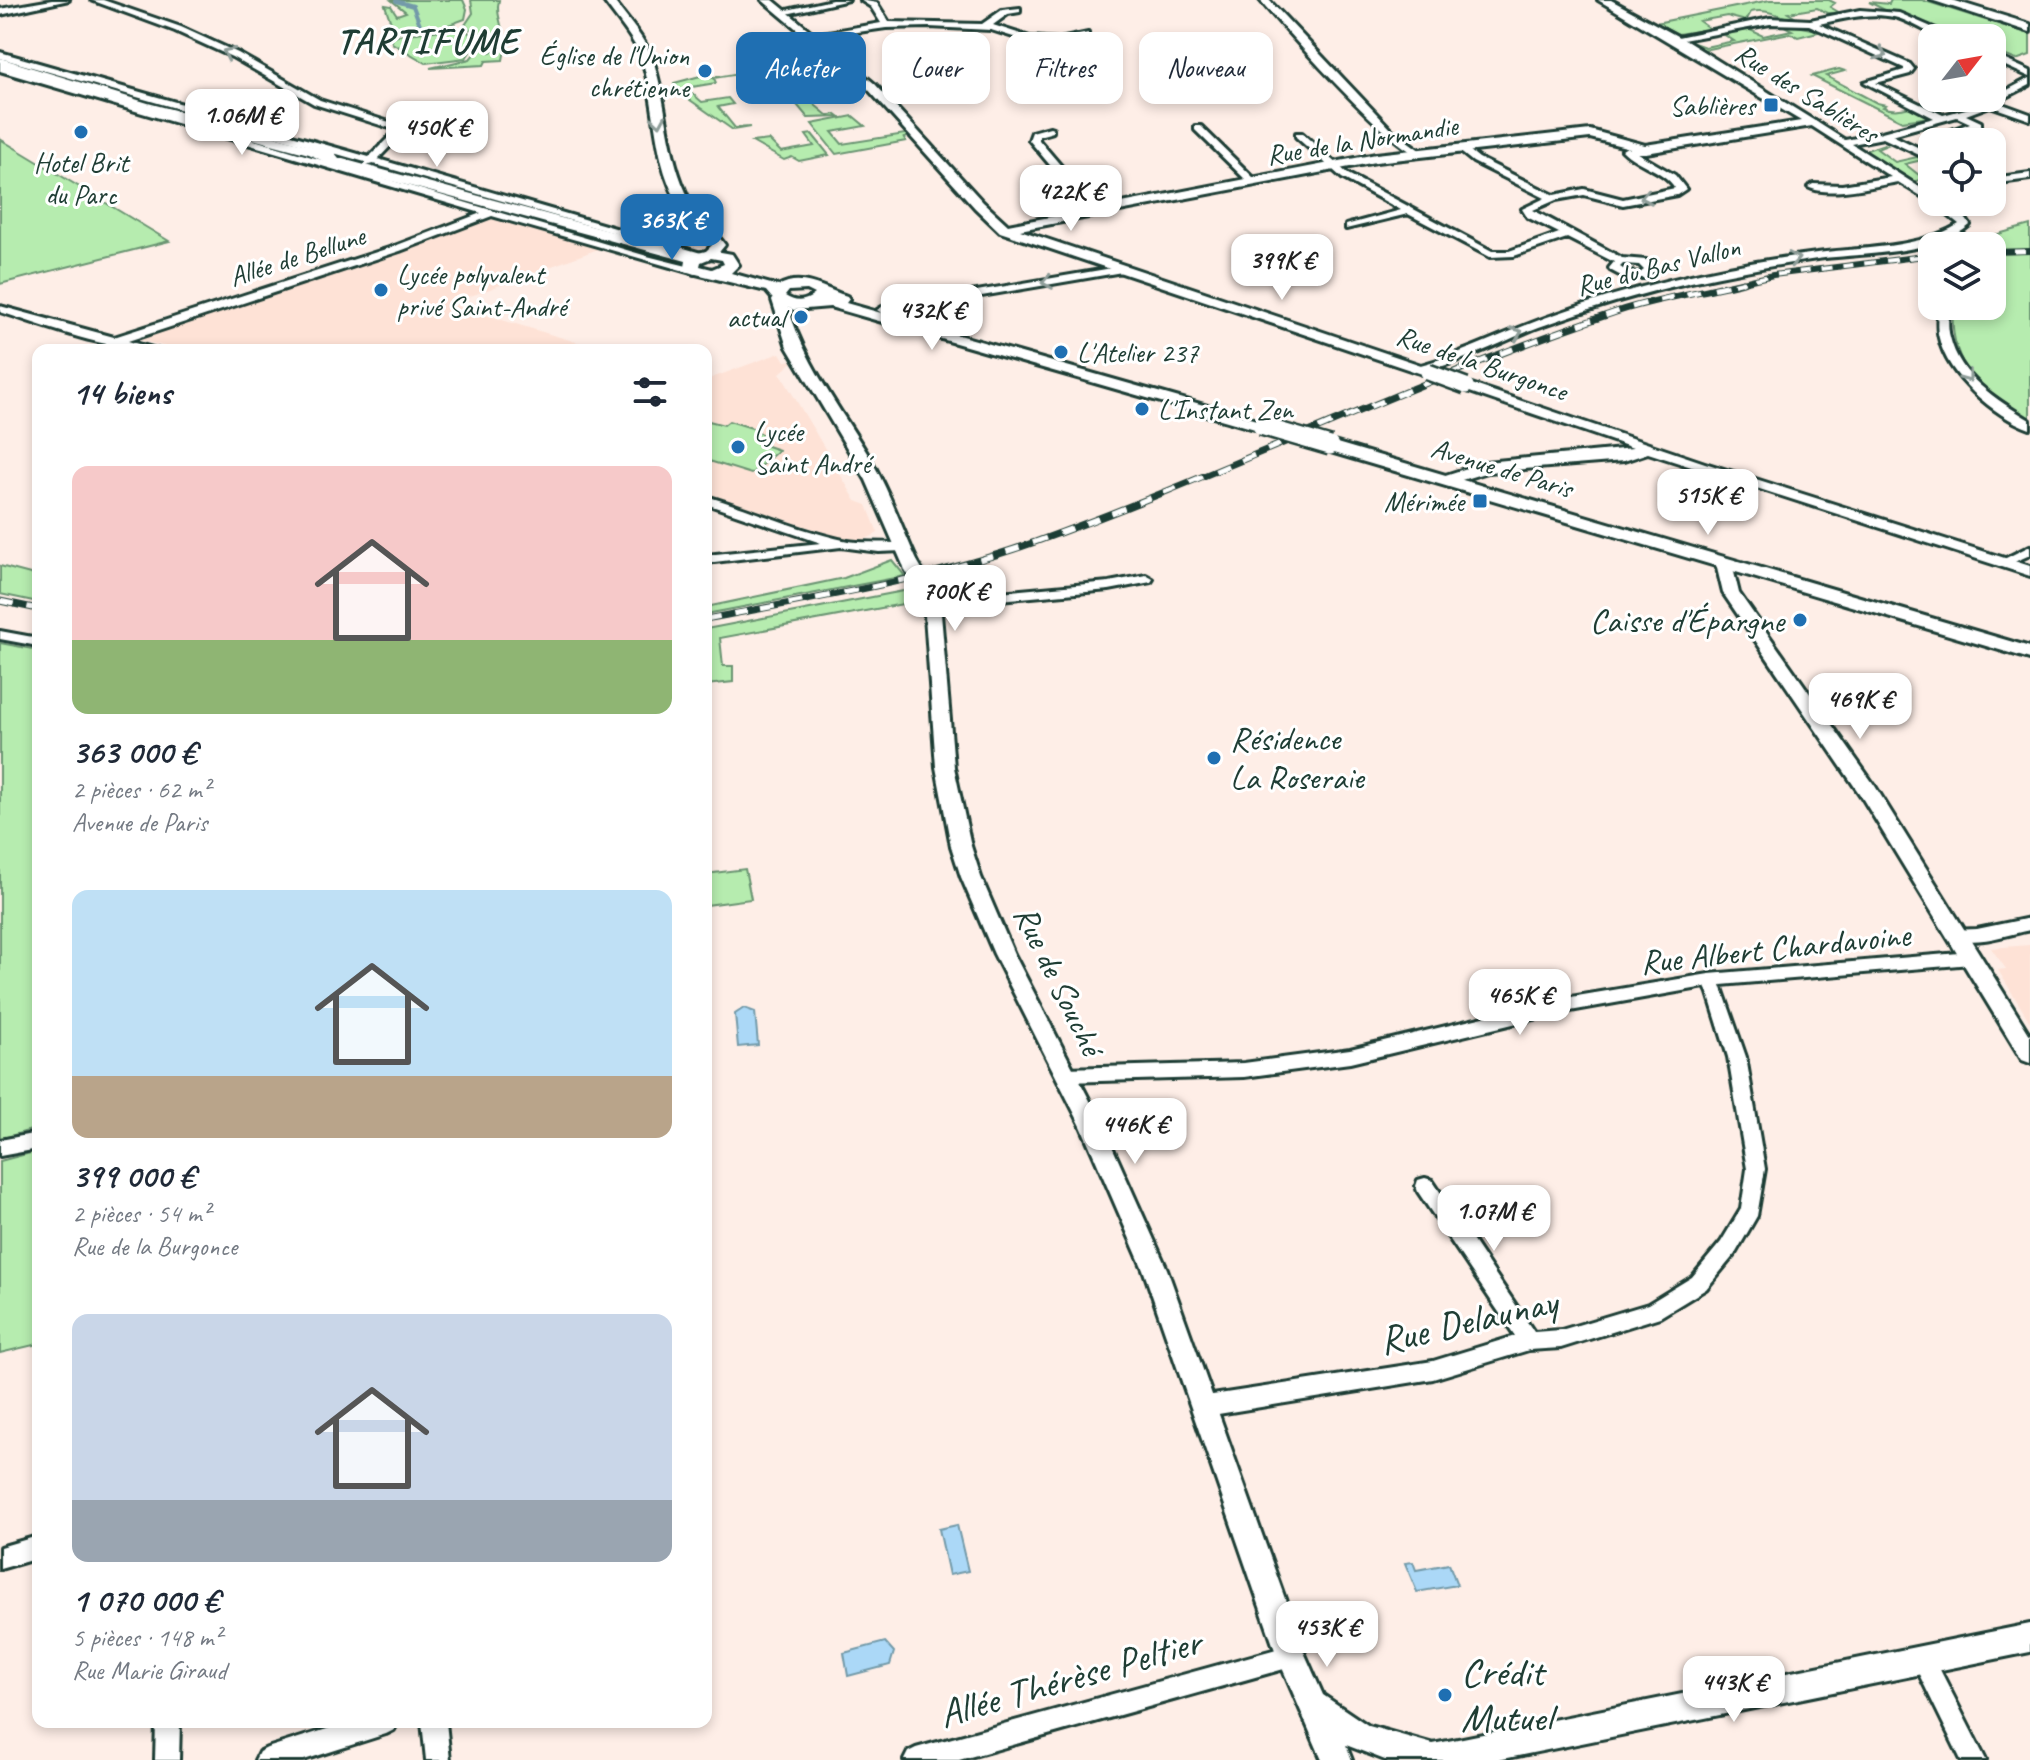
<!DOCTYPE html>
<html lang="fr">
<meta charset="utf-8">
<style>
:root{--surface:#fff;--page:#f2f2f3;--text:#1f2937;--muted:#747a83;--accent:#1f6fb2}
body{margin:0;font-family:Caveat,sans-serif;background:var(--page);color:var(--text);height:100vh;display:flex;flex-direction:column;font-size:30px;white-space:nowrap}
*{box-sizing:border-box;margin:0}
p{font-size:26px;color:var(--muted)}
.icon{flex:none;width:44px;height:44px;fill:none;stroke:currentColor;stroke-width:2;stroke-linecap:round;stroke-linejoin:round}
.map{position:relative;flex:1;overflow:hidden}
.details{position:absolute;left:32px;top:344px;width:680px;height:1384px;display:flex;flex-direction:column;background:var(--surface);border-radius:16px;box-shadow:0 4px 12px #0003}
.details>*{flex:none}
.guide{position:absolute;left:736px;top:32px;width:760px;height:72px;display:flex;gap:16px}
.needle{width:52px;rotate:59deg}
.controls{position:absolute;left:1918px;top:24px;display:grid;gap:16px}
.controls a{display:grid;place-items:center;width:88px;height:88px;border-radius:16px;background:var(--surface);box-shadow:0 4px 12px #0003;font-size:40px}
.price{position:absolute;translate:-50% -68px;padding:0 18px;border-radius:16px;background:#fff;color:#222;font-size:26px;line-height:52px;filter:drop-shadow(0 2px 4px #0008)}
.price::after{content:'';position:absolute;left:50%;top:48px;width:24px;height:18px;margin-left:-12px;background:inherit;clip-path:polygon(0 0,100% 0,50% 100%)}
.price.current{background:var(--accent);color:#fff}
ul{padding:0;list-style:none}
li{display:grid;align-content:center;gap:16px;height:424px;padding:0 40px}
li span{display:grid;place-items:center;height:248px;border-radius:16px;color:#555}
li>.icon{margin-inline-start:auto}
span .icon{width:144px;height:144px;fill:#fffc;stroke-width:1}
li b{font-size:34px}
h2{display:flex;justify-content:space-between;align-items:center;height:96px;padding:0 40px;font-size:34px}
.tag{padding:0 28px;border-radius:16px;background:var(--surface);box-shadow:0 4px 12px #0003;font-size:28px;line-height:72px}
.tag.current{background:var(--accent);color:#fff}
.map>svg:first-child{display:block}
.built{fill:#fee2d6}
.green{fill:#b6ecaf;stroke:#6a9472;stroke-width:2}
.water{fill:#abd8f7;stroke:#739aa9;stroke-width:2}
.lines{fill:none;stroke-linecap:round;stroke-linejoin:round}
.stream{stroke:#739aa9;stroke-width:4}
.minor-casing{stroke:#1f3d34;stroke-width:6}
.tertiary-casing{stroke:#1f3d34;stroke-width:6}
.secondary-casing{stroke:#1f3d34;stroke-width:6}
.trunk-casing{stroke:#1f3d34;stroke-width:6}
.minor{fill:#fff;fill-rule:evenodd}
.tertiary{fill:#fff;fill-rule:evenodd}
.secondary{fill:#fff;fill-rule:evenodd}
.trunk{fill:#fff;fill-rule:evenodd}
.rail-far1-casing{stroke:#1f3d34;stroke-width:6}
.rail-casing{stroke:#1f3d34;stroke-width:7}
.rail-far1{stroke:#fff;stroke-width:4;stroke-dasharray:11;stroke-linecap:butt}
.rail{stroke:#fff;stroke-width:5;stroke-dasharray:14;stroke-linecap:butt}
.tertiary-bridge-casing{stroke:#1f3d34;stroke-width:20;stroke-linecap:butt}
.secondary-bridge-casing{stroke:#1f3d34;stroke-width:22;stroke-linecap:butt}
.tertiary-bridge{stroke:#fff;stroke-width:15}
.secondary-bridge{stroke:#fff;stroke-width:17}
.oneway{stroke:#8f9e9a}
.poi-dot{fill:#1f6fb2;stroke:#fff;stroke-width:3}
.labels{text-anchor:middle;dominant-baseline:central;stroke-width:6;stroke-linejoin:round;paint-order:stroke}
.far-poi-label{font-size:28px;fill:#1f3d34;stroke:#fff;text-anchor:end}
.far-street-label{font-size:28px;fill:#1f3d34;stroke:#fff}
.poi-label{font-size:34px;fill:#1f3d34;stroke:#fff;text-anchor:end}
.street-label{font-size:34px;fill:#1f3d34;stroke:#fff}
.far-district-label{font-size:36px;font-weight:bold;letter-spacing:2px;fill:#1f3d34;stroke:#fff}
.near-street-label{font-size:40px;fill:#1f3d34;stroke:#fff}
.near-poi-label{font-size:40px;fill:#1f3d34;stroke:#fff;text-anchor:start}
</style>
<div class="map">
<svg width="2030" height="1760" viewBox="0 0 2030 1760">
<rect width="100%" height="100%" fill="#feeee7"/>
<filter id="ink" filterUnits="userSpaceOnUse"><feTurbulence type="fractalNoise" baseFrequency=".0125" numOctaves="2"/><feDisplacementMap in="SourceGraphic" scale="16" xChannelSelector="R" yChannelSelector="G"/><feConvolveMatrix kernelMatrix="1 2 1 2 8 2 1 2 1" color-interpolation-filters="sRGB"/></filter>
<g filter="url(#ink)">
<g class="built">
<path d="M486,217l112,32 -149,55 154,46h-425l-42,-11z"/>
<path d="M780,353l5,8 10,-1 -15,13 76,128 11,4 11,28 -14,7h-18l-140,-47v-113z"/>
<path d="M2030,945v77l-32,-52 8,-1 -15,-21z"/>
</g>
<g class="green">
<path d="M391,0h72l4,9 -2,10 -22,8 -49,5 -9,-27 6,1 6,9 9,-3z"/>
<path d="M471,0h28c-4,15 5,26 4,40l-10,9 -28,-24 8,-12z"/>
<path d="M1770,0h59l6,3 -5,4 10,6h-12l-11,-5 -29,5 10,6c-18,-1 -29,-11 -47,-7l-5,9 -19,-5 -28,5 11,8 -32,5 -22,-11z"/>
<path d="M1891,0h31l108,34v21l-14,5 -24,-10v-12h-29l-36,-13 -22,-12 -24,-1 4,-2 -16,-8 20,2z"/>
<path d="M1787,24l35,7 -24,6 -8,-4 -87,17 -15,-9 17,6 29,-6 -14,-9 26,-4 17,8 29,-6 -10,-5z"/>
<path d="M451,29h14l5,5 2,15 -6,9 -40,5 -34,-20 -1,-6 7,-2z"/>
<path d="M475,37l15,15 13,-5 2,2 -2,11 -17,1 -2,4 -54,3 40,-9 5,-6z"/>
<path d="M814,60l1,5 -11,2 -4,-3 -86,14 2,5 -30,5 16,14 26,-4 5,6 -15,3 17,21 15,-1 -17,3 -53,-37h-5l-1,-10 34,-9 3,4z"/>
<path d="M835,67l8,5 5,-1 13,10 -59,13 26,22 7,-2 4,3 -31,1 -25,-30 6,3 60,-11 -6,-7 -7,1 -6,-6z"/>
<path d="M1839,69l6,2 -19,5 51,27 9,2 -3,2c9,4 17,3 27,0l20,10 -28,4 -90,-45z"/>
<path d="M853,116l12,10 -33,6 10,12 69,-11 3,3 -10,2 2,3 -70,13 -24,-30z"/>
<path d="M812,134l17,21 -30,6 -7,-4 -8,3 -32,-18 17,-2 12,12 33,-6 -8,-11z"/>
<path d="M0,139l169,102 -169,43z"/>
<path d="M1884,144l3,1 -10,4 18,13 22,-5 5,3 -17,4 19,15 -12,3 -48,-31z"/>
<path d="M2030,225v194c-49,-28 -82,-51 -77,-113h39v-60h-60v5l-4,-5 49,-6z"/>
<path d="M709,421l15,4 5,-4 23,7 15,10 -6,6 18,6 -28,24 -45,-14v-37z"/>
<path d="M892,560l13,16 -199,38v-7l138,-29z"/>
<path d="M0,566l38,10v26l-38,-8z"/>
<path d="M914,589l5,12 -199,37 3,28h10v16l-27,3v-56z"/>
<path d="M0,643l38,7v478l-38,11z"/>
<path d="M745,869l6,30 -45,6v-31z"/>
<path d="M38,1151v193l-38,9v-192z"/>
</g>
<g class="water">
<path d="M744,1008l11,4 3,33 -20,2 -3,-33z"/>
<path d="M957,1525l11,46 -19,4 -10,-46z"/>
<path d="M1413,1562l3,8 33,-6 8,21 -40,7 -12,-29z"/>
<path d="M885,1642l9,10 -4,13 -42,11 -4,-23z"/>
</g>
<g class="lines">
<path class="stream" d="M396,1l17,5 8,21"/>
<defs>
<g id="minor">
<path d="M52,0h17l-69,15v-6z"/>
<path d="M91,0h12l78,27 57,26 82,47 85,27v4l-27,28 330,96 -9,2 -326,-93 -8,2v-4l-365,-104v-6l369,105 27,-27 -82,-26 -82,-47 -57,-26z"/>
<path d="M832,0h17l-67,15 -4,-3z"/>
<path d="M860,0l17,3 12,19 93,2 20,-14 18,-2v4l-12,2 -15,11 37,12 30,2 28,-6v4l-18,4 19,22 -3,6 -14,3v-4l8,-5 -17,-19 -34,-2 -38,-12 -62,-3 -43,1 -77,11 -4,-3 76,-13 -10,-16z"/>
<path d="M1260,0h9l123,130 29,21v4c-24,1 -140,-130 -161,-155z"/>
<path d="M1860,10l39,3 53,23 1,2c-22,0 -38,-16 -59,-21 -25,-5 -51,2 -75,7l91,40 4,5 -4,5 -34,9 67,32 34,-9 53,-28v7l-33,17 33,12v6l-40,-14 -24,9 15,7v4l-30,9 -5,-3 24,-9 -13,-6 -65,18 40,19v7l-49,-23 -31,6 80,51v7c16,0 30,9 38,23 -34,30 -109,28 -153,34 -42,6 -84,14 -126,23 -52,12 -102,27 -152,45 -30,11 -99,47 -126,44v-4c49,-12 95,-37 143,-53 84,-30 173,-50 261,-61 47,-6 101,-4 142,-29l-28,-22 -33,-20c-23,4 -70,16 -90,5l5,-3 29,1 49,-8 -84,-54 8,-2 30,19 22,-4 67,-18 -70,-36 40,-12v-2l-95,-43 -39,-1 -98,18 -4,-3 102,-21 40,2z"/>
<path d="M1992,54l38,17v6l-38,-17z"/>
<path d="M0,65l647,191 52,13 1,2 -5,3 -203,-58 -92,35 -272,90 31,9c-54,0 -108,-22 -159,-38v-6l114,31 278,-90 89,-34 -481,-142z"/>
<path d="M1195,126h6l54,53v4h-6l-54,-53z"/>
<path d="M1050,127l3,1v4l-14,4v4l58,68v4h-8l-60,-72 3,-8z"/>
<path d="M1296,133h6l46,41 144,77h17l50,-18 -32,-16 -5,-8 23,-11 -72,-36 -15,-12v-4h6l15,12 75,37 30,-6 39,10 52,-11c-12,-19 -38,-22 -53,-38l5,-3 48,28 11,14 -9,6 -54,10 -39,-10 -28,5 -23,10 89,48 24,2 9,10 -9,8h-21l-15,-8 -1,-2 5,-6 -47,-24 -53,18 -24,1 -82,-43 -62,15v-4l55,-15 -59,-32 -46,-41zM1623,264l16,1 5,5 -4,3 -12,-1 -8,-5z"/>
<path d="M2030,173v6l-38,5v-6z"/>
<path d="M1124,266l4,1v4l-246,42 -5,-3 5,-3z"/>
<path d="M1938,306h10c1,10 -1,21 2,31 9,40 47,63 80,83v9c-36,-13 -83,-53 -91,-91 -3,-11 -1,-22 -1,-32z"/>
<path d="M706,496c48,14 93,35 142,45 15,3 51,-1 61,6l-7,4 -23,1 -38,-5 -135,16v-8l115,-12 -115,-39z"/>
<path d="M2030,546v9l-25,11 -7,-4z"/>
<path d="M1146,575l7,4 -2,3 -42,8 -177,16 -7,-4 7,-4 177,-16z"/>
<path d="M0,631l38,7v8l-38,-7z"/>
<path d="M2030,918v12c-25,5 -53,16 -78,8l-2,-4 2,-4 25,-1z"/>
<path d="M1971,952l6,2 2,4 -2,4 -6,2 -250,21 25,72 19,112 -8,47 -22,38 -29,35 -46,28 -99,31 -32,2 -96,29 -227,37 -7,-3 -3,-7 3,-7 7,-3 227,-35 82,-25 -97,-144 -2,-6 2,-6 7,-2 7,2 102,152 27,-2 87,-26 44,-27 29,-35 20,-33 6,-40 -19,-112 -20,-64 -3,-6 -146,26 -209,50 -106,14 -179,5 -6,-2 -3,-5 3,-5 6,-2 179,-5 106,-14 209,-50 150,-25z"/>
<path d="M38,1133v16l-38,7v-16z"/>
<path d="M38,1536v22l-38,11v-22z"/>
<path d="M1291,1645l8,3 3,8 -3,8 -8,3 -332,93h-55l4,-8 8,-4z"/>
<path d="M1923,1649l8,3 55,108h-25l-49,-100 3,-8z"/>
<path d="M156,1722h24l-1,38h-24z"/>
<path d="M349,1722h49l-4,8 -8,4 -82,26h-49l4,-8 8,-4z"/>
<path d="M422,1722h24l4,38h-24z"/>
</g>
<g id="tertiary">
<path d="M603,0h10c15,20 33,39 41,63 13,42 13,86 31,127 8,21 27,37 40,55l-10,12 -12,-3 9,-9c-11,-13 -23,-25 -32,-39 -27,-43 -23,-96 -37,-143 -8,-24 -26,-43 -40,-63z"/>
<path d="M762,0h11l102,84 108,118 25,23 368,-71 214,-24 55,15 156,-24 -203,-121h13l77,42 130,81 -6,3 -166,27h-16v-5l-40,-10 -214,24 -356,68 413,139v6l-5,1 -428,-144 -25,-24 -108,-120z"/>
<path d="M779,296l7,4c16,60 53,106 84,158 20,34 32,71 49,107l-2,4 -6,1 -8,-5 -37,-85 -79,-133 -15,-47z"/>
<path d="M1466,382l239,81 325,103v10l-382,-123 -24,8 -136,11 -43,13 -6,-2v-6l47,-15 147,-14 -172,-59 -2,-3z"/>
<path d="M1724,559l8,5 7,29 136,193 155,249v28l-8,-3 -161,-264 -138,-203 -7,-29z"/>
<path d="M925,584l6,1 9,17 14,165 17,79 10,31 33,77 89,172 64,143 137,383 19,43 46,31 64,18 597,-120v28l-532,108h-113l-39,-15 6,15h-30l-45,-104 -134,-387 -62,-143 -87,-172 -33,-77 -10,-31 -15,-79 -12,-165 -7,-13z"/>
</g>
<g id="secondary">
<path d="M0,58l148,45 186,49 5,6 355,96 16,-4 22,4 7,11 -8,8 47,13c24,-14 46,3 69,10l2,3 -3,4 421,120 2,3 -8,5 -6,-2 -425,-122 -36,3 -17,-6 -11,-13 -74,-18 -7,-6 1,-6 -357,-97 -20,-10 -169,-45 -140,-43zM711,258l11,2 2,4 -12,5 -12,-3 1,-4zM807,290l8,4c-10,8 -19,9 -30,2l4,-5z"/>
<path d="M1330,441l700,206v12l-706,-209 -2,-4 2,-4z"/>
</g>
<path id="trunk" d="M1931,0h21l78,24v8z"/>
</defs>
<use href="#minor" class="minor-casing"/>
<use href="#tertiary" class="tertiary-casing"/>
<use href="#secondary" class="secondary-casing"/>
<use href="#trunk" class="trunk-casing"/>
<use href="#minor" class="minor"/>
<use href="#tertiary" class="tertiary"/>
<use href="#secondary" class="secondary"/>
<use href="#trunk" class="trunk"/>
<defs>
<g id="rail-far1">
<path d="M1992,252l38,-1"/>
<path d="M1734,284l39,-9 159,-20"/>
</g>
<g id="rail">
<path d="M0,601l38,8"/>
<path d="M706,619c110,-21 223,-39 329,-77 197,-71 386,-165 584,-231 40,-13 83,-19 124,-29"/>
</g>
</defs>
<use href="#rail-far1" class="rail-far1-casing"/>
<use href="#rail" class="rail-casing"/>
<use href="#rail-far1" class="rail-far1"/>
<use href="#rail" class="rail"/>
<defs>
<g id="tertiary-bridge">
<path d="M1428,372l38,14"/>
<path d="M911,565l14,24"/>
</g>
<path id="secondary-bridge" d="M1261,426l69,20"/>
</defs>
<use href="#tertiary-bridge" class="tertiary-bridge-casing"/>
<use href="#secondary-bridge" class="secondary-bridge-casing"/>
<use href="#tertiary-bridge" class="tertiary-bridge"/>
<use href="#secondary-bridge" class="secondary-bridge"/>
</g>
<defs><path id="oneway-chevron" d="M-2-3.5L2.5 0L-2 3.5" fill="none" stroke-width="1.6" stroke-linecap="round" stroke-linejoin="round" transform="scale(2)"/></defs>
<g class="oneway">
<use href="#oneway-chevron" transform="translate(228 53) rotate(-154)"/>
<use href="#oneway-chevron" transform="translate(1881 54) rotate(25)"/>
<use href="#oneway-chevron" transform="translate(659 121) rotate(81)"/>
<use href="#oneway-chevron" transform="translate(1646 197) rotate(169)"/>
<use href="#oneway-chevron" transform="translate(1794 259) rotate(-9)"/>
<use href="#oneway-chevron" transform="translate(1047 282) rotate(170)"/>
<use href="#oneway-chevron" transform="translate(1517 333) rotate(-21)"/>
<use href="#oneway-chevron" transform="translate(1967 377) rotate(53)"/>
</g>
</g>
<g class="poi-dot">
<circle cx="705" cy="71" r="8"/>
<rect x="1763" y="97" width="16" height="16" rx="4"/>
<circle cx="81" cy="132" r="8"/>
<circle cx="381" cy="290" r="8"/>
<circle cx="801" cy="317" r="8"/>
<circle cx="1061" cy="352" r="8"/>
<circle cx="1142" cy="409" r="8"/>
<circle cx="738" cy="447" r="8"/>
<rect x="1472" y="493" width="16" height="16" rx="4"/>
<circle cx="1800" cy="620" r="8"/>
<circle cx="1214" cy="758" r="8"/>
<circle cx="1445" cy="1695" r="8"/>
</g>
<g class="labels">
<g class="far-poi-label">
<text x="689" y="55">Église de l'Union<tspan x="689" dy="32">chrétienne</tspan></text>
<text x="1755" y="105">Sablières</text>
<text x="81" y="162" text-anchor="middle">Hotel Brit<tspan x="81" dy="32">du Parc</tspan></text>
<text x="397" y="274" text-anchor="start">Lycée polyvalent<tspan x="397" dy="32">privé Saint-André</tspan></text>
<text x="785" y="317">actual</text>
<text x="1077" y="352" text-anchor="start">L'Atelier 237</text>
<text x="1158" y="409" text-anchor="start">L'Instant Zen</text>
<text x="754" y="431" text-anchor="start">Lycée<tspan x="754" dy="32">Saint André</tspan></text>
<text x="1464" y="501">Mérimée</text>
</g>
<g class="far-street-label">
<text transform="translate(1807 93) rotate(32)">Rue des Sablières</text>
<text transform="translate(1362 140) rotate(-9)">Rue de la Normandie</text>
<text transform="translate(297 256) rotate(-18)">Allée de Bellune</text>
<text transform="translate(1658 266) rotate(-14)">Rue du Bas Vallon</text>
<text transform="translate(1482 363) rotate(19)">Rue de la Burgonce</text>
<text transform="translate(1502 468) rotate(17)">Avenue de Paris</text>
</g>
<g class="poi-label">
<text x="1784" y="620">Caisse d'Épargne</text>
<text x="1230" y="738" text-anchor="start">Résidence<tspan x="1230" dy="39">La Roseraie</tspan></text>
</g>
<g class="street-label">
<text transform="translate(1775 948) rotate(-6)">Rue Albert Chardavoine</text>
<text transform="translate(1059 980) rotate(64)">Rue de Souché</text>
</g>
<g class="far-district-label">
<text x="428" y="41">TARTIFUME</text>
</g>
<g class="near-street-label">
<text transform="translate(1468 1321) rotate(-13)">Rue Delaunay</text>
<text transform="translate(1070 1678) rotate(-16)">Allée Thérèse Peltier</text>
</g>
<g class="near-poi-label">
<text x="1461" y="1672">Crédit<tspan x="1461" dy="46">Mutuel</tspan></text>
</g>
</g>
</svg>
<div class="controls">
<a><svg class="needle" viewBox="-14 -14 28 28"><path d="M0-13l5 13h-10z" fill="#e53935"/><path d="M0 13l5-13h-10z" fill="#747a83"/></svg></a>
<a><svg class="icon" aria-label="locate" viewBox="0 0 24 24"><circle cx="12" cy="12" r="6"/><path d="M12 2v4M12 18v4M2 12h4M18 12h4"/></svg></a>
<a><svg class="icon" aria-label="layers" viewBox="0 0 24 24"><path d="M12 4l9 5-9 5-9-5zM3 14l9 5 9-5"/></svg></a>
</div>
<b class="price" style="left:242px;top:157px">1.06M €</b>
<b class="price" style="left:437px;top:169px">450K €</b>
<b class="price" style="left:1071px;top:233px">422K €</b>
<b class="price current" style="left:672px;top:262px">363K €</b>
<b class="price" style="left:1282px;top:302px">399K €</b>
<b class="price" style="left:932px;top:352px">432K €</b>
<b class="price" style="left:1708px;top:537px">515K €</b>
<b class="price" style="left:955px;top:633px">700K €</b>
<b class="price" style="left:1860px;top:741px">469K €</b>
<b class="price" style="left:1520px;top:1037px">465K €</b>
<b class="price" style="left:1135px;top:1166px">446K €</b>
<b class="price" style="left:1494px;top:1253px">1.07M €</b>
<b class="price" style="left:1327px;top:1669px">453K €</b>
<b class="price" style="left:1734px;top:1724px">443K €</b>
<div class="guide">
<a class="tag current">Acheter</a>
<a class="tag">Louer</a>
<a class="tag">Filtres</a>
<a class="tag">Nouveau</a>
</div>
<section class="details">
<h2>14 biens<svg class="icon" aria-label="filters" viewBox="0 0 24 24"><path d="M4 7h16M4 17h16"/><circle cx="9" cy="7" r="2"/><circle cx="15" cy="17" r="2"/></svg></h2>
<ul>
<li><span style="background:linear-gradient(#f6c9c9 70%,#8fb573 0)"><svg class="icon" aria-label="home" viewBox="0 0 24 24"><path d="M3 11l9-7 9 7M6 9v11h12V9"/></svg></span><div><b>363 000 €</b><p>2 pièces · 62 m²</p><p>Avenue de Paris</p></div></li>
<li><span style="background:linear-gradient(#bfe0f5 75%,#b9a48a 0)"><svg class="icon" aria-label="home" viewBox="0 0 24 24"><path d="M3 11l9-7 9 7M6 9v11h12V9"/></svg></span><div><b>399 000 €</b><p>2 pièces · 54 m²</p><p>Rue de la Burgonce</p></div></li>
<li><span style="background:linear-gradient(#c9d6e8 75%,#9aa5b1 0)"><svg class="icon" aria-label="home" viewBox="0 0 24 24"><path d="M3 11l9-7 9 7M6 9v11h12V9"/></svg></span><div><b>1 070 000 €</b><p>5 pièces · 148 m²</p><p>Rue Marie Giraud</p></div></li>
</ul>
</section>
</div>
